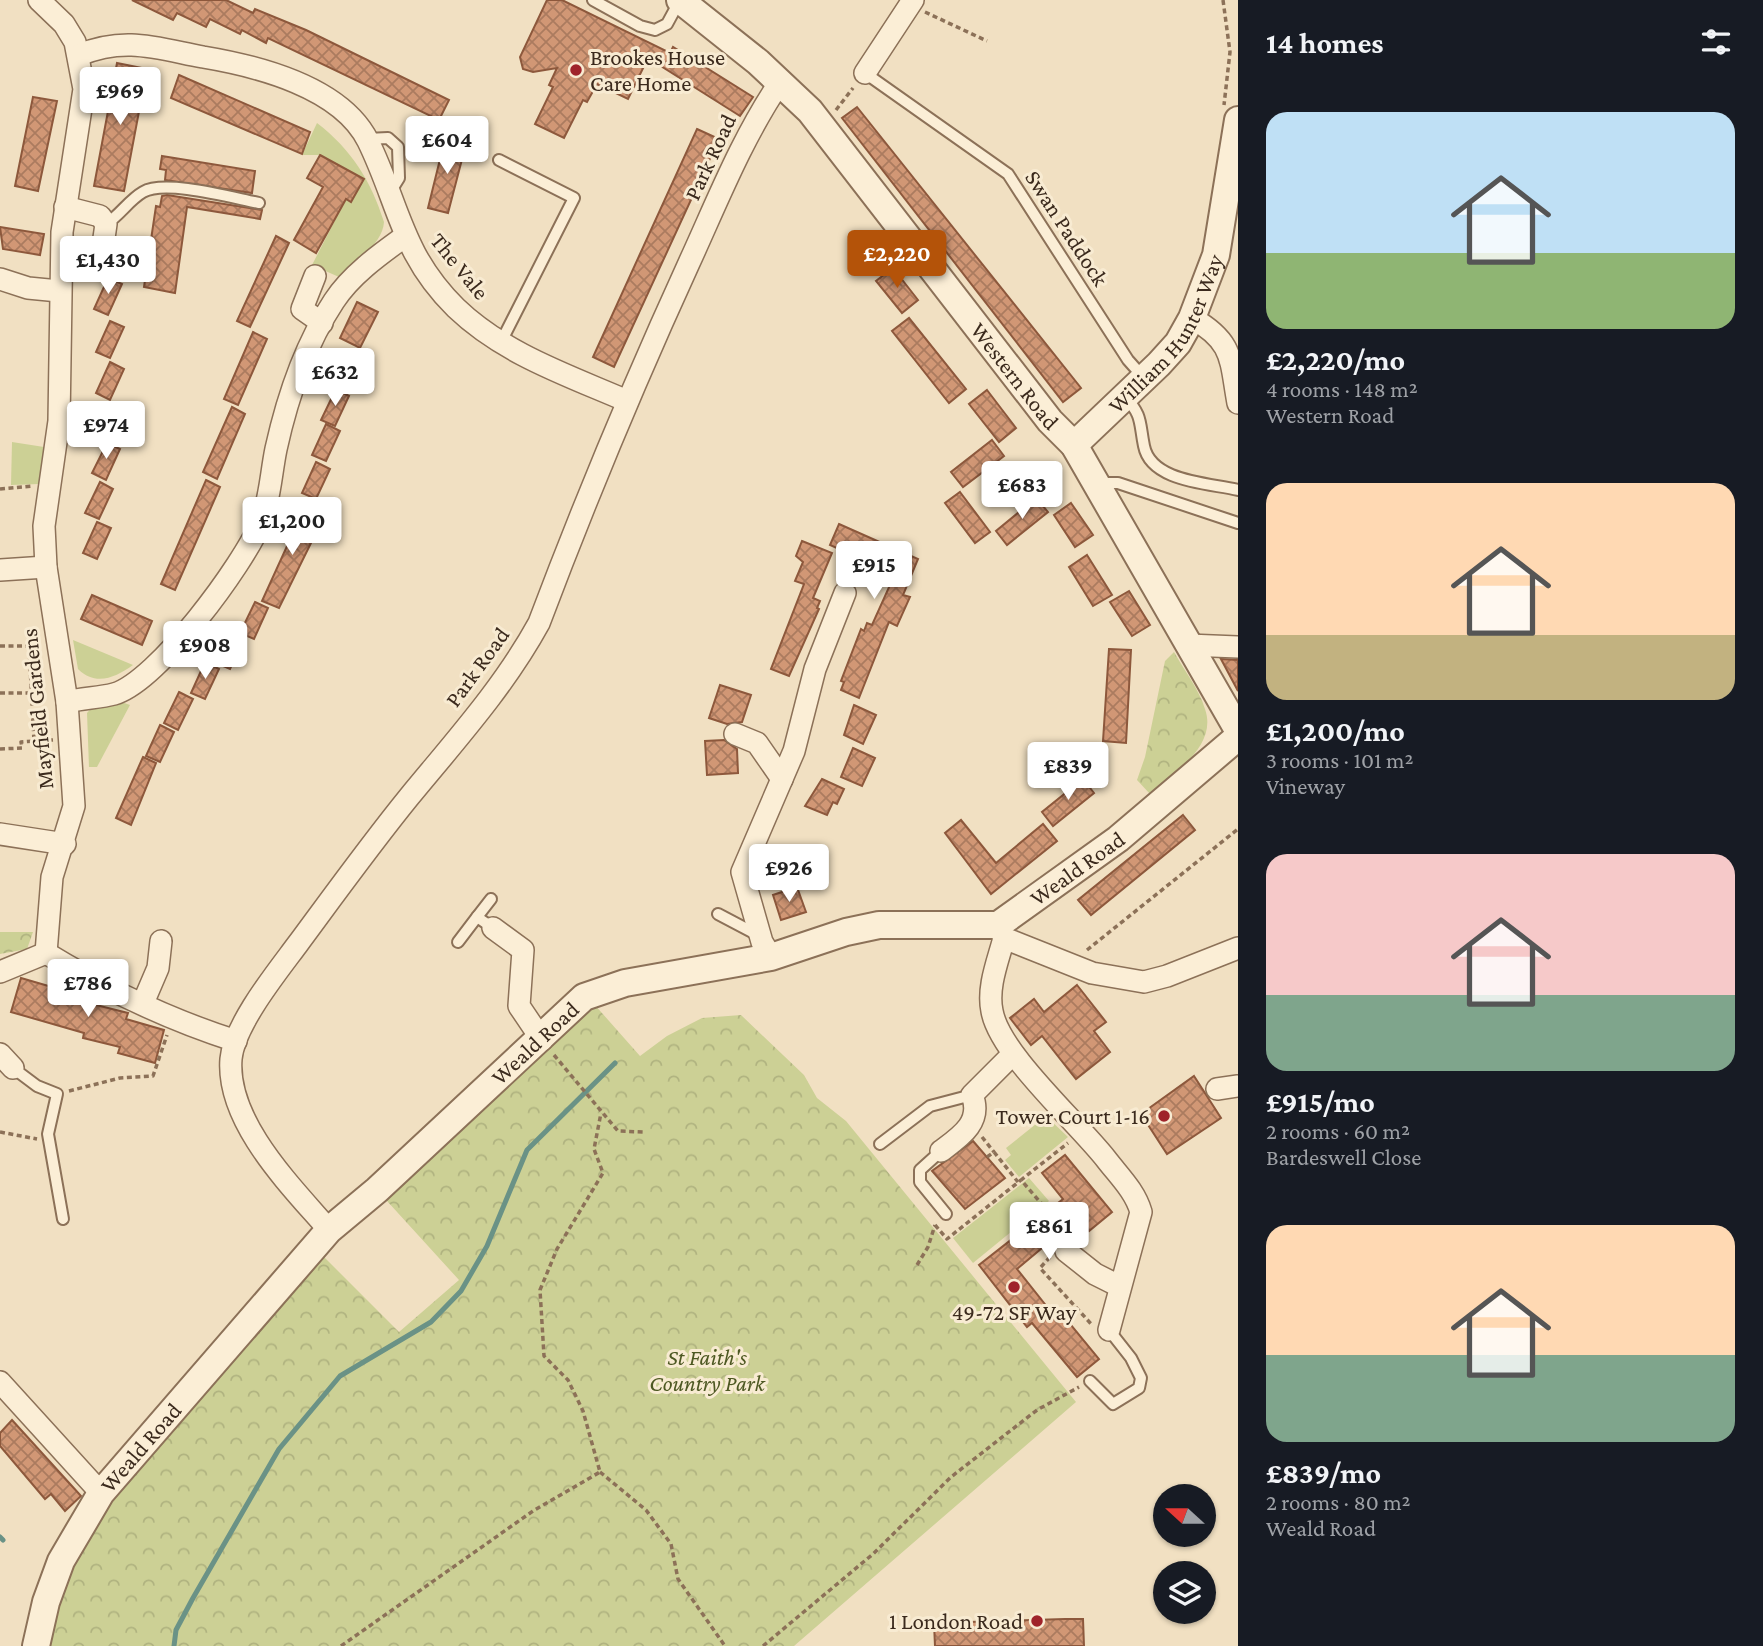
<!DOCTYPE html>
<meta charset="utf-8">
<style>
:root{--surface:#171b24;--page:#20242c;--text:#f1f3f6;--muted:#9ea1a6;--accent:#b45309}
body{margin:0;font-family:"Crimson Pro",serif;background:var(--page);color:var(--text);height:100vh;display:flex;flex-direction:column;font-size:26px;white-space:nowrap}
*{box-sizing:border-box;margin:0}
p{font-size:23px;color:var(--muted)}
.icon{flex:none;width:38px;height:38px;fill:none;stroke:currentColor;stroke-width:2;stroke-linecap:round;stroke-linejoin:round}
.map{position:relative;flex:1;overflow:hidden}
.sheet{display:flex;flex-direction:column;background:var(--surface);width:525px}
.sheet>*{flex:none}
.needle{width:46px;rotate:291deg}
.controls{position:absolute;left:1153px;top:1484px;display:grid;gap:14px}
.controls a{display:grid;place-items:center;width:63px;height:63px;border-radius:50%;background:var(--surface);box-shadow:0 2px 5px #0004;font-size:35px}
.price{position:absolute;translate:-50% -60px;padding:0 16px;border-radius:7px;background:#fff;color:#222;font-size:23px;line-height:46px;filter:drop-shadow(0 2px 4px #0008)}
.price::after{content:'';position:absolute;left:50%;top:42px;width:21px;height:16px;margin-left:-10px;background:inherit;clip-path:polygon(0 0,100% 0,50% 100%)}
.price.active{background:var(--accent);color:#fff}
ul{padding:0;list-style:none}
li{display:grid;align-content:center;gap:14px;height:371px;padding:0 28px}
li span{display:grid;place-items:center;height:217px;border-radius:21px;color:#555}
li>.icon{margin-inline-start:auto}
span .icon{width:126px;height:126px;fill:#fffc;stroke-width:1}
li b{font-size:30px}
h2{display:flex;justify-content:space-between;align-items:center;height:84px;padding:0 28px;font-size:30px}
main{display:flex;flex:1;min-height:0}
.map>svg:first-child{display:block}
.green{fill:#ccd095}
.park{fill:url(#park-crowns)}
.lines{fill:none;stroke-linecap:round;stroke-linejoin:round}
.stream{stroke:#6a9286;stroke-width:5}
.building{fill:url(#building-cross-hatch);stroke:#8d583c;stroke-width:2}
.service-casing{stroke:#8c7158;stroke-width:14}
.minor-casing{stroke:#8c7158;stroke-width:24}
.tertiary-casing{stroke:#8c7158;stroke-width:30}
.path{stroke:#8c7158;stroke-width:3.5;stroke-dasharray:5 3.5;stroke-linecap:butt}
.service{stroke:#fbeed6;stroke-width:10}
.minor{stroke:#fbeed6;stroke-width:21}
.tertiary{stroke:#fbeed6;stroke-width:26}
.poi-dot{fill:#9f232a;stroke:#f8ebd2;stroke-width:2.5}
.labels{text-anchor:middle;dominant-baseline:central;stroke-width:6;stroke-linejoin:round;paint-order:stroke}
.poi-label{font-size:23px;fill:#3b2a1d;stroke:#f8ebd2;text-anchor:end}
.street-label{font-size:23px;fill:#3b2a1d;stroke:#f8ebd2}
.park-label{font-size:23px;font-style:italic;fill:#4d5822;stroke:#f8ebd2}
</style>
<main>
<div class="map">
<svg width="1238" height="1646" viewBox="0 0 1238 1646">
<defs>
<pattern id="park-crowns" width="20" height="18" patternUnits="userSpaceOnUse" patternTransform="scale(1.75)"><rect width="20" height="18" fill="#ccd095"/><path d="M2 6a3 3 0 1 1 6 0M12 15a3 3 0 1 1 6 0" fill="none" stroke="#b0b380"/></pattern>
<pattern id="building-cross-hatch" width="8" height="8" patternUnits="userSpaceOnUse" patternTransform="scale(1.75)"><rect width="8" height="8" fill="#d19775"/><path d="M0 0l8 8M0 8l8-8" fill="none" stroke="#ab7b5f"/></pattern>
</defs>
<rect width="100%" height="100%" fill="#f1e0c2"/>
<g class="green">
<path d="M317,123c35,27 54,58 67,99 -1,22 -30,41 -45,55l-27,-12 34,-66 6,2 12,-22 -44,-24h-18z"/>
<path d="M12,442l32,5 -5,37 -28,1z"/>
<path d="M73,640l60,25c-17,12 -37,22 -55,4z"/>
<path d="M113,699l17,6 -33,62h-8l-2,-54 7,-8z"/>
<path d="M1046,1116l22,21 -49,40 -14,-17 6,-5 -5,-7z"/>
<path d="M1029,1178l20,23 -76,62 -20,-25z"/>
</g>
<g class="park">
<path d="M1174,652c10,18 25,37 31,57 13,37 -31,64 -55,85l-13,-14 8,-23 20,-96z"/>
<path d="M0,932h33l-6,17 -27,5z"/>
<path d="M594,1004l46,52 27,-20 35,-18 39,-3 63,60 13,23 29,23 230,281 -282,244h-758l25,-85 253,-314 85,85 60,-52 -82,-90z"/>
</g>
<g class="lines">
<g class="stream">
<path d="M0,1537l3,3"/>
<path d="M174,1646l2,-16 17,-32 86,-149 61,-73 91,-54 30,-31 26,-45 40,-96 88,-87"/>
</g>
</g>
<g class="building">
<path d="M132,0h94l27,13 2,-4 51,21 143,70 -10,20 -171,-82 -2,5 -24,-13 -2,4 -30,-15 -4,8 -29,-14 -4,7z"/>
<path d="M547,0h15l108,53 3,-6 80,50 -13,19 -92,-58 -20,41 -31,-15 -10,18 -4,-2 -19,38 -29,-14 18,-37 -4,-2 8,-17 -24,4 -10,-3 -3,-12z"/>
<path d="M117,63l30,6 -23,122 -30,-5z"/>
<path d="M179,75l131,57 -8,22 -131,-56z"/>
<path d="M33,97l24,4 -19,90 -23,-5z"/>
<path d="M857,107l224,281 -18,14 -221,-284z"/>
<path d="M697,129l22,10 -105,228 -21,-10z"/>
<path d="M445,139l21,5 -18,69 -20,-5z"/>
<path d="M320,155l44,24 -13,23 -5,-3 -30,54 -22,-13 29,-53 -16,-9z"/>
<path d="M162,156l93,15 -3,22 -87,-13 1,-10 -6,-1z"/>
<path d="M167,195l95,15 -2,9 -73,-12 -12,86 -31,-6 12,-81 4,1 2,-11z"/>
<path d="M0,227l44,7 -4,21 -37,-6z"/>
<path d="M276,236l13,7 -39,84 -13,-6z"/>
<path d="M893,268l25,32 -16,13 -26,-32z"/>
<path d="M108,278l14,6 -14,31 -14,-6z"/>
<path d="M357,302l21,10 -18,36 -20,-10z"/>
<path d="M909,318l57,71 -17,14 -57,-72z"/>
<path d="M110,321l14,6 -14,31 -14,-6z"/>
<path d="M253,332l14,7 -29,66 -14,-6z"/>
<path d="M346,352l14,7 -14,31 -14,-7z"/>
<path d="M110,362l14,7 -14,31 -14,-7z"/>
<path d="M336,389l13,7 -14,30 -14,-6z"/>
<path d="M987,390l29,38 -17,14 -30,-38z"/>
<path d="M109,403l14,7 -14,30 -14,-6z"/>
<path d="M232,407l13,7 -28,65 -14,-7z"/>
<path d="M326,424l14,7 -14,30 -14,-6z"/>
<path d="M992,440l12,16 -41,31 -12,-15z"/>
<path d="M107,443l13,6 -14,31 -14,-7z"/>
<path d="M316,462l14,7 -14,30 -14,-6z"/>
<path d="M206,480l14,7 -45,103 -14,-6z"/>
<path d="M100,482l13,7 -14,30 -14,-6z"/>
<path d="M960,492l30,40 -15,11 -30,-40z"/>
<path d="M1036,498l12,14 -41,33 -11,-14z"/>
<path d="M308,500l13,6 -15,35 5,2 -32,65 -17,-7z"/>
<path d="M1071,503l22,32 -18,12 -21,-32z"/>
<path d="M97,522l14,6 -14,31 -14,-6z"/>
<path d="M839,524l79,35 -15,36 7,2 -13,29 -8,-4 -30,76 -18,-8 3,-8 -3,-1 20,-52 3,2 3,-8 5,2 23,-51 -65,-29z"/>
<path d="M802,541l30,12 -19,45 7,3 -3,7 2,1 -30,67 -18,-7 33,-85 -9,-3 8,-19 -7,-6z"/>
<path d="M1087,555l25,40 -19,11 -24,-39z"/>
<path d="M1129,591l21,34 -18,11 -22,-34z"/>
<path d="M92,595l60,26 -10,24 -61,-26z"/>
<path d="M255,602l13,6 -14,31 -14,-6z"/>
<path d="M230,632l14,7 -14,30 -14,-6z"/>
<path d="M1109,649l22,1 -5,93 -23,-2z"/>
<path d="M1221,659l17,1v31z"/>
<path d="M205,662l14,7 -14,30 -14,-6z"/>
<path d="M720,685l31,10 -9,27 -15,2 -18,-6z"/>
<path d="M179,692l14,7 -15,31 -14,-7z"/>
<path d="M854,705l22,10 -13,29 -19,-9z"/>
<path d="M160,725l14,7 -14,30 -14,-6z"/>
<path d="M724,740l13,9 1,24 -31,2 -2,-34z"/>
<path d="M853,748l22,10 -13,28 -21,-9z"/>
<path d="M143,757l13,6 -25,62 -15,-7z"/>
<path d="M822,779l22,10 -7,15 -4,-2 -6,13 -22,-9z"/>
<path d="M1083,779l11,14 -41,33 -11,-14z"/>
<path d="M1183,815l12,15 -104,85 -13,-15z"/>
<path d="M961,820l35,43 47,-39 14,17 -66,53 -46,-61z"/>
<path d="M797,887l9,25 -25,8 -8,-25z"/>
<path d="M21,978l72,21 -1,5 36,9 -2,6 38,11 -9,33 -37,-10 2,-6 -37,-9 1,-5 -73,-21z"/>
<path d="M1077,985l29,37 -12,9 16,21 -34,27 -34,-43 -11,9 -21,-27 24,-19 10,13z"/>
<path d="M1194,1076l27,42 -54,36 -26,-40z"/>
<path d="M973,1141l32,37 -40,31 -33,-38z"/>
<path d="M1065,1155l47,57 -23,19 -11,-13 -61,51 35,44 5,-5 42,51 -22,18 -45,-54 -5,4 -48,-62 84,-66 -21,-26z"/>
<path d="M12,1420l69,76 -16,15 -14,-17 -6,5 -45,-53v-13z"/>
<path d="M1065,1619h18l1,27h-149l-1,-23z"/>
</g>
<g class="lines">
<defs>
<g id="service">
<path d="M593,0l47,26 15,4 12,-6 13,-24"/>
<path d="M865,73l143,101 120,186 16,18"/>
<path d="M367,139l21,-1 10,9 1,31 -10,16"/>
<path d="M499,160l75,38 -74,146"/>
<path d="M106,224c14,-9 23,-24 37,-32 22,-13 90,6 116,11"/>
<path d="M1125,397c18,19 14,25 19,49 7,36 65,37 94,44"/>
<path d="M1100,487l6,-4h12l120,40"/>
<path d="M491,899l-14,18 16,11"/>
<path d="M718,914l38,20"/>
<path d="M458,942l19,-25"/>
<path d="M13,1068l24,18 20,8 -9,40 15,85"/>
<path d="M880,1144l50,-38 42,-11"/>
<path d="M941,1151l-21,19v12l26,32"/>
<path d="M1090,1381l23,23 26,-16 2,-10 -10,-20 -22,-28"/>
</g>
<g id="minor">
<path d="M39,0l25,24 11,18 9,47 -22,143 -3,189 -15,105 2,41 21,135 7,104 -22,71 -6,76c59,36 124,67 190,88"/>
<path d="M79,55c46,-19 77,-7 124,2 54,9 138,30 165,84 31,63 33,113 88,167 48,46 111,67 171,93"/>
<path d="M865,73l48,-73"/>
<path d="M65,207l35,9 6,8 -4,28"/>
<path d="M315,276l-13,33 20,14"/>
<path d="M0,279l28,9 31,3"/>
<path d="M1192,318c42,24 38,41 46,85"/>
<path d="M0,570l46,-3"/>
<path d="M1188,645l50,2"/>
<path d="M67,702c15,-4 32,-4 47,-8 43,-12 130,-130 147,-172 9,-22 10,-49 15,-73 11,-50 29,-104 58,-148 17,-26 45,-46 70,-64"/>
<path d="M735,734l22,9 25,36"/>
<path d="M0,834l65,10"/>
<path d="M999,927l5,11 88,35 52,9 23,-6 71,-28"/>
<path d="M493,928l30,22 -4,56 23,34"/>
<path d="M1004,938c-6,23 -17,49 -12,73 7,42 85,111 114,148 13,17 29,32 35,53l-32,118"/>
<path d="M771,957l-9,-15 -20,-70 52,-121 21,-82 30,-76"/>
<path d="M0,972l46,-19"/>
<path d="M143,1003l15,-35 3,-27"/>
<path d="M0,1054l13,14"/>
<path d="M1217,1089l21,-3"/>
<path d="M941,1151c19,-14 42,-29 31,-56l41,-41"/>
<path d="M329,1230c-38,-44 -103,-108 -98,-171 3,-34 46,-87 66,-114 37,-50 73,-100 112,-148 46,-56 95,-110 130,-174 46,-122 96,-242 150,-360 28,-61 53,-125 91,-181"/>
<path d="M1066,1251l29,23 24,12"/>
<path d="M0,1382l101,111"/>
</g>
<g id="tertiary">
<path id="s1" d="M680,0l78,62 52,49 240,310 24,24 164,285"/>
<path id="s2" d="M1074,445l85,-81 19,-21 14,-25 24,-63 22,-135"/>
<path id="s3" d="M36,1646l10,-44 15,-41 40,-68 228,-263 48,-40 207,-193 41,-14 146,-26 75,-25 33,-7h119l120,-86 120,-102"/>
</g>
</defs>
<use href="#service" class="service-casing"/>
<use href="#minor" class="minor-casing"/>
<use href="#tertiary" class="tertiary-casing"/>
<g class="path">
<path d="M1223,0l7,52 -6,53"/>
<path d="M925,12l62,29"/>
<path d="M836,110l17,-22"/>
<path d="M0,489l33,-3"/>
<path d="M0,646h41"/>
<path d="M0,693h31"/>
<path d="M34,741l19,-1"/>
<path d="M0,749l22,-1 -1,-6 13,-1 -5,-94"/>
<path d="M1087,950l151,-121"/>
<path d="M554,1055l64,76 25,1"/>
<path d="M69,1091l51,-13 33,-2 14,-41"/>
<path d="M0,1132l37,7"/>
<path d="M982,1137l12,15"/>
<path d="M987,1157l7,-5 24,30"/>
<path d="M935,1225l12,14 74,-59"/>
<path d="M1028,1228l-2,-3 20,-17"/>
<path d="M1066,1232l-45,-52 47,-37"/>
<path d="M1050,1257l-10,11 53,58"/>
<path d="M917,1265l11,-18 7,-22"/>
<path d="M600,1472l46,38 25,34 7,35 47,67"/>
<path d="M341,1646l192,-135 67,-39 -17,-61 -15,-31 -24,-24 -4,-66 17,-41 46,-76 -9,-24 7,-36"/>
<path d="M763,1646l110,-92 78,-77 86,-67 42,-23"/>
</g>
<use href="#service" class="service"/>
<use href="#minor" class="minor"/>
<use href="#tertiary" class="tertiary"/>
</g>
<g class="poi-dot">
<circle cx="576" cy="70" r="7"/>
<circle cx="1164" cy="1116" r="7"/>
<circle cx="1014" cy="1287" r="7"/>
<circle cx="1037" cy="1621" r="7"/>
</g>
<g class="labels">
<g class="poi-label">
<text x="590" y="57" text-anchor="start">Brookes House<tspan x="590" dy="26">Care Home</tspan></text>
<text x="1150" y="1116">Tower Court 1-16</text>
<text x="1014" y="1312" text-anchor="middle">49-72 SF Way</text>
<text x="1023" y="1621">1 London Road</text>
</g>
<g class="street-label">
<text transform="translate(710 157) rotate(-65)">Park Road</text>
<text transform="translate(1067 228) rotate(57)">Swan Paddock</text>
<text transform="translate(460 266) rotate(51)">The Vale</text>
<text stroke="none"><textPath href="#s2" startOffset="147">William Hunter Way</textPath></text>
<text stroke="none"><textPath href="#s1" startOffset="506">Western Road</textPath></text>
<text transform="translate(477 667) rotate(-54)">Park Road</text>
<text transform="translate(37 709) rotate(-96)">Mayfield Gardens</text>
<text stroke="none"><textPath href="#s3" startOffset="1382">Weald Road</textPath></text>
<text stroke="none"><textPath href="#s3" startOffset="794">Weald Road</textPath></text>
<text stroke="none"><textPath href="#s3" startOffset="228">Weald Road</textPath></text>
</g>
<g class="park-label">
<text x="707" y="1357">St Faith's<tspan x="707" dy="26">Country Park</tspan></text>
</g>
</g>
</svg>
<div class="controls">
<a><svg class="needle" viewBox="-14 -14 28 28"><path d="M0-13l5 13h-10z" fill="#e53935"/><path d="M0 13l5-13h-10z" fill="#9ea1a6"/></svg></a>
<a><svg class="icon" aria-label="layers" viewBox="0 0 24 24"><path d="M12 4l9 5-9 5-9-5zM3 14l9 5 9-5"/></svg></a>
</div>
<b class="price" style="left:120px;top:127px">£969</b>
<b class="price" style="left:447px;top:176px">£604</b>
<b class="price active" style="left:897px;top:290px">£2,220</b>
<b class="price" style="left:108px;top:296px">£1,430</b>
<b class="price" style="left:335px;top:408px">£632</b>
<b class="price" style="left:106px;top:461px">£974</b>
<b class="price" style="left:1022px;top:521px">£683</b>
<b class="price" style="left:292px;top:557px">£1,200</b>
<b class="price" style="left:874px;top:601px">£915</b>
<b class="price" style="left:205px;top:681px">£908</b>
<b class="price" style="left:1068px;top:802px">£839</b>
<b class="price" style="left:789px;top:904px">£926</b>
<b class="price" style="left:88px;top:1019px">£786</b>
<b class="price" style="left:1049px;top:1262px">£861</b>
</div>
<section class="sheet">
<h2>14 homes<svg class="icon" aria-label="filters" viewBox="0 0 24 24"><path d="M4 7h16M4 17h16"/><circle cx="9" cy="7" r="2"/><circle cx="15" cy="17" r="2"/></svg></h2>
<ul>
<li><span style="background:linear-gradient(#bfe0f5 65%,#8fb573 0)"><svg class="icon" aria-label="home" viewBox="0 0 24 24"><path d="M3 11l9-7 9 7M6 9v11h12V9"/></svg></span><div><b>£2,220/mo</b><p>4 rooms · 148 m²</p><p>Western Road</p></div></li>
<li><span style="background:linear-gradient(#ffd9b3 70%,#c2b280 0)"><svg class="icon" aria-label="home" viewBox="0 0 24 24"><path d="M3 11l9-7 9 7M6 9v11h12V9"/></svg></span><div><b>£1,200/mo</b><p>3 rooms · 101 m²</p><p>Vineway</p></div></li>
<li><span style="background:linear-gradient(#f6c9c9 65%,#7fa58c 0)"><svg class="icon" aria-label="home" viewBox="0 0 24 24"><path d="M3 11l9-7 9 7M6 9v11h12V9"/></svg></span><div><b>£915/mo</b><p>2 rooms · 60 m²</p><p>Bardeswell Close</p></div></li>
<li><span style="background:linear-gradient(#ffd9b3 60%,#7fa58c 0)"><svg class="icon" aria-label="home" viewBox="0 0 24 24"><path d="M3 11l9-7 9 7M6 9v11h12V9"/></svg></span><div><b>£839/mo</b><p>2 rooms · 80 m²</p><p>Weald Road</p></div></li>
</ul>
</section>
</main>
